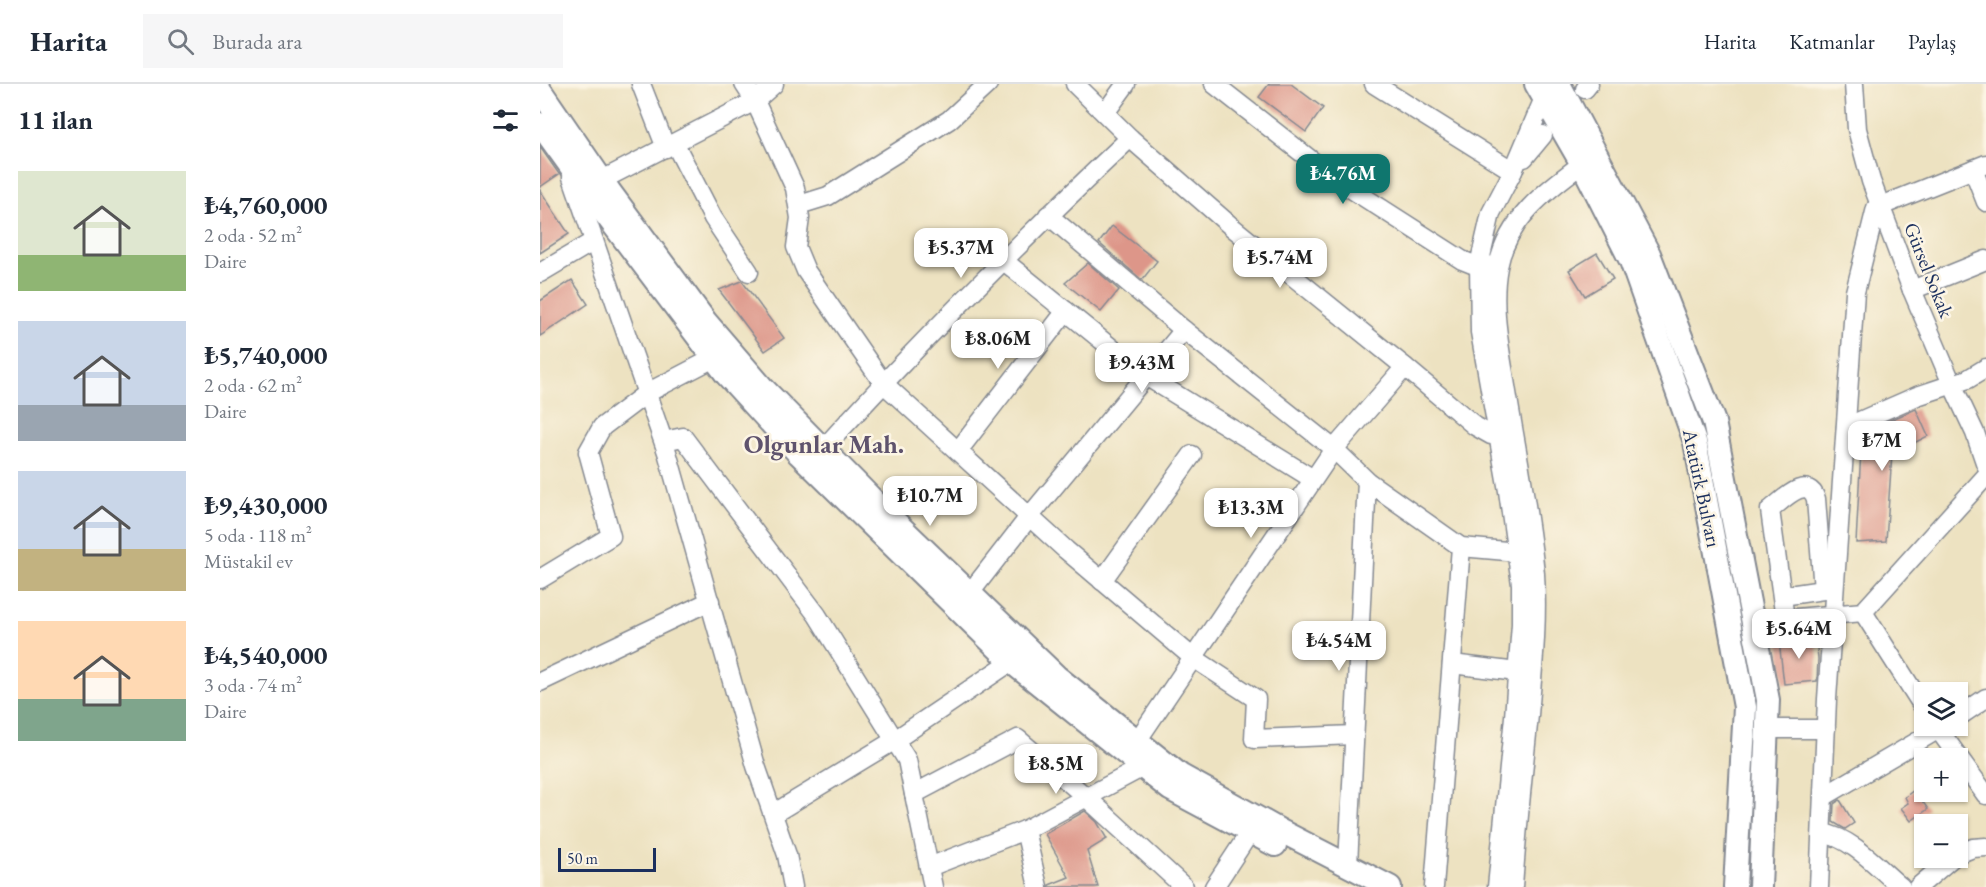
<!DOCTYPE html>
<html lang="tr">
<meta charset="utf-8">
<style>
:root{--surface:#fff;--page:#f6f6f7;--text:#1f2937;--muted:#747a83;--line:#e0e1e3;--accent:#0f766e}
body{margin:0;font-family:"EB Garamond",serif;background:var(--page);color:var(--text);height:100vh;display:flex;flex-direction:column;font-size:22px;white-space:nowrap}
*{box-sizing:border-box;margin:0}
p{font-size:20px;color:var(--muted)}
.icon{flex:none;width:33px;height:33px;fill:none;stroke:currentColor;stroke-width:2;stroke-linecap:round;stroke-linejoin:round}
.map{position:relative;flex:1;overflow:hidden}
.sheet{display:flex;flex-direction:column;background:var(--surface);width:540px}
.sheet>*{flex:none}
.fabs{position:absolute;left:1374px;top:598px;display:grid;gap:12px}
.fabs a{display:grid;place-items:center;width:54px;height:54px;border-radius:0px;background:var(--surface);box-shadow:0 2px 4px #0004;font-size:30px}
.scale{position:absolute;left:18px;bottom:15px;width:98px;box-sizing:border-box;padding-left:6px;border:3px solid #1b2f5e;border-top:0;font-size:16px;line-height:21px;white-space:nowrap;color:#1b2f5e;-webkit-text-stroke:4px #fcf5e5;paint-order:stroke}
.price{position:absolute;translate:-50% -51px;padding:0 14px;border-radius:12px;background:#fff;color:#222;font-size:20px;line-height:39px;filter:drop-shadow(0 2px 3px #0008)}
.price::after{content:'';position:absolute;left:50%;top:36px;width:18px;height:14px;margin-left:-9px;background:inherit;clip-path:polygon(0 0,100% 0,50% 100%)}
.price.active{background:var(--accent);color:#fff}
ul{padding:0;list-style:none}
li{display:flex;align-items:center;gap:18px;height:150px;padding:0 18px}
li span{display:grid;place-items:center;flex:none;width:168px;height:120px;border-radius:0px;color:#555}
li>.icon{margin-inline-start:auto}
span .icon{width:72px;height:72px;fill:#fffc;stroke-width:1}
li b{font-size:26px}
h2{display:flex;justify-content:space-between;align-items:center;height:72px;padding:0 18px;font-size:26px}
header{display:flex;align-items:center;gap:36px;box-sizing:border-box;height:84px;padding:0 30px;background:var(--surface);border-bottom:2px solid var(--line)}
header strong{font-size:28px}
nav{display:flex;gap:33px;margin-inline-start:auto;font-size:21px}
.search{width:420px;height:54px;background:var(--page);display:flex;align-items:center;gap:15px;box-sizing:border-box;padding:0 21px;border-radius:0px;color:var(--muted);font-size:22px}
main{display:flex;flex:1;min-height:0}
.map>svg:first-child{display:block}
.building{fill:#dd9689}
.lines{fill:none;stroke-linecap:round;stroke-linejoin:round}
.minor-casing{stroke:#848890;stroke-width:21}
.major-casing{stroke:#848890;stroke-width:26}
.minor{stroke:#fff;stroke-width:18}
.major{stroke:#fff;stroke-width:22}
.labels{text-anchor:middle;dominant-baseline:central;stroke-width:5;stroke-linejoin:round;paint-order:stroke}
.street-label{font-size:20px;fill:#1b2f5e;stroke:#fcf5e5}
.district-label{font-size:26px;font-weight:bold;fill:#5f536d;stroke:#fcf5e5}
</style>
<header>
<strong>Harita</strong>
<div class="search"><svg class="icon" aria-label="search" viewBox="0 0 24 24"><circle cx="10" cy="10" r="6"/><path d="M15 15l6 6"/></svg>Burada ara</div>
<nav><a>Harita</a><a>Katmanlar</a><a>Paylaş</a></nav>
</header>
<main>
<section class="sheet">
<h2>11 ilan<svg class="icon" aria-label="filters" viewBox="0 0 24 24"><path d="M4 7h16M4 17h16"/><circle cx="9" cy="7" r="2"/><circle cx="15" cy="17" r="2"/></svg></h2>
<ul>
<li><span style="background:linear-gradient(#dfe7d0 70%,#8fb573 0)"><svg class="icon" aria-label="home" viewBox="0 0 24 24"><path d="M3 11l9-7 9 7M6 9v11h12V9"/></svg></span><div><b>₺4,760,000</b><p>2 oda · 52 m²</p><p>Daire</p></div></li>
<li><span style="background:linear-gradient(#c9d6e8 70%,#9aa5b1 0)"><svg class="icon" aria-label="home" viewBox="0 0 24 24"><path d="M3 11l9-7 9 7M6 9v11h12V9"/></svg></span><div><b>₺5,740,000</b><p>2 oda · 62 m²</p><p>Daire</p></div></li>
<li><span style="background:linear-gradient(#c9d6e8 65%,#c2b280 0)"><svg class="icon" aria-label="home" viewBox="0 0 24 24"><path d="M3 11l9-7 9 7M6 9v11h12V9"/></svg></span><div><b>₺9,430,000</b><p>5 oda · 118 m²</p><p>Müstakil ev</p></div></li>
<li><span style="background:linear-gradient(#ffd9b3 65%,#7fa58c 0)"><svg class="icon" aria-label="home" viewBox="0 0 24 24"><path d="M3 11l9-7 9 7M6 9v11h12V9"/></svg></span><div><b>₺4,540,000</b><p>3 oda · 74 m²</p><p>Daire</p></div></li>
</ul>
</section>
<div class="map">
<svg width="1446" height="803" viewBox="0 0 1446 803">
<rect width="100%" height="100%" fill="#fcf5e5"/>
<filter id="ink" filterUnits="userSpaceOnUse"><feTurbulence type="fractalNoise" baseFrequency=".0167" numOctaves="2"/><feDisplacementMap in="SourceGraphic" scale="12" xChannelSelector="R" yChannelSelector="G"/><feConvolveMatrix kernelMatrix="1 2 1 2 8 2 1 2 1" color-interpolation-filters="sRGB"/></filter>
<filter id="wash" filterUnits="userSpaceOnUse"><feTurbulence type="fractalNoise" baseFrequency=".008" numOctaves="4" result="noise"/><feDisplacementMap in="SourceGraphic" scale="24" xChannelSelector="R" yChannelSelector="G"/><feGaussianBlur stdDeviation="1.35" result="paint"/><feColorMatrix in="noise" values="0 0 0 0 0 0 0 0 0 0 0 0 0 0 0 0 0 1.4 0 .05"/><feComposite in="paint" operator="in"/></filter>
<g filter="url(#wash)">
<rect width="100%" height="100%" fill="#ede2c1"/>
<g id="blocks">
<g class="building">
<path d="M729,0h22l32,24 -17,24 -47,-35z"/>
<path d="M0,63l19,27 -19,13z"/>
<path d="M0,106l29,44 -29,19z"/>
<path d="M572,142l45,35 -15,19 -43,-37z"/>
<path d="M1057,169l16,26 -28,17 -16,-26z"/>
<path d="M548,179l31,27 -18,22 -36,-29z"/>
<path d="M32,196l16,24 -48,32v-35z"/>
<path d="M202,197l42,57 -19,13 -46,-61z"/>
<path d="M1376,325l12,27 -36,18 -6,87 -30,2 6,-111z"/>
<path d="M1276,553l2,22 -1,22 -33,3 -5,-43z"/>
<path d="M1374,706l14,19 -17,12 -10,-13 7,-5 -3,-6z"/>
<path d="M1300,716l14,23 -9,6 -12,-7 1,-18z"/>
<path d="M545,727l12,11 10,17 -20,12 11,36h-49v-2l20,-8 -24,-43z"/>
</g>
</g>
</g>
<g filter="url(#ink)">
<use href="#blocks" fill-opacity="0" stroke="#848890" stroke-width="1.5"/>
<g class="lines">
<defs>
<g id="minor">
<path d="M101,0l25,64"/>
<path d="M204,0l11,17 40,87 5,30 -4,29 10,24 77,112 183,167 126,107 64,42 -2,40 100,-4"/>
<path d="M535,0l55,54 102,89 173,140 70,59 16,9 17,3"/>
<path d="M674,0l120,94 128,82 10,4 16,1"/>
<path d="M834,0l139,87"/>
<path d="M1314,0l3,45 14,52 41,109 40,94 23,49 11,32"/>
<path d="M1045,5l4,-5"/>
<path d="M565,29l21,-29"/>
<path d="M135,60l38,74 36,54"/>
<path d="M984,74l19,-23"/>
<path d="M1433,85l13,33"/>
<path d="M32,93l95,275 89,314 31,89 6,32"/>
<path d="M62,96l153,-79 19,-17"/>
<path d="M259,121l29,-9 121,-76 39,-36"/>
<path d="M508,131l136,115 150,119 33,32 94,66 57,5"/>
<path d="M464,177l142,115 167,103"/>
<path d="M0,189l54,-32"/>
<path d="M1372,206l74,-30"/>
<path d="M1306,343l71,-31 51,-17 18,-11"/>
<path d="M124,357l19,-4 134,178 90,145 26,127"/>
<path d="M283,365c98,-108 201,-211 307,-311"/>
<path d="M418,367l108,-140"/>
<path d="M0,495l71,-43 -23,-84 14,-25 45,-34 67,-35"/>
<path d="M562,497l90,-126"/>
<path d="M430,509l59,-76 155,-187"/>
<path d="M1242,512l41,-6 -7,-91c-9,-26 -34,2 -46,11l15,109 78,-7"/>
<path d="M912,580l65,8"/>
<path d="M0,598l170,-81"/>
<path d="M1384,624l-61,-96 123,-136"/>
<path d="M1418,633l28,-19"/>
<path d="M1396,642l50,69"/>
<path d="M1227,645h59"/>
<path d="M597,657l197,-292 71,-82"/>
<path d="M374,710l104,-55 68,58 98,90"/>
<path d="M1283,713l121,-71"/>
<path d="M233,730l122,-74 117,-79"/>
<path d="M1282,749c31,5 56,35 79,54"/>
<path d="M1418,770l15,-6 13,-1"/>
<path d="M808,781l19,-384"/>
<path d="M389,783l96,-37"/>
<path d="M498,803l-13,-57 118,-63"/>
<path d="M674,803l36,-55"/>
<path d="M894,803l27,-340"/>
<path d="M957,803l17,-170 7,-93v-40l-13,-93 -28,-159 -1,-67 12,-52 22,-42 31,-73"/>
<path d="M973,803c4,-58 10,-115 16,-172 4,-47 9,-94 6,-141 -6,-65 -20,-130 -30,-194 -6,-36 -14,-77 -7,-113 9,-47 47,-76 84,-103"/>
<path d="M1279,803l8,-188 28,-407 21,-84 110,-44"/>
<path d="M1378,803l34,-29"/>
</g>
<g id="major">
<path d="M996,0l46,80 49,97 64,181 50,265 -10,180"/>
<path d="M1019,0l90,170 65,168 54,278 -8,187"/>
<path d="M0,6l70,102 96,130 56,65 118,120 176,169 124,99 103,57 107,55"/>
<path d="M0,40l57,79 129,171 73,80 215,210 156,125 105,56"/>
</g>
</defs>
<use href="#minor" class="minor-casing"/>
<use href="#major" class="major-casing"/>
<use href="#minor" class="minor"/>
<use href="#major" class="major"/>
</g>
</g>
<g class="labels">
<g class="street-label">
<text transform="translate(1389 186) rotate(68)">Gürsel Sokak</text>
<text transform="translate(1162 404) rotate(78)">Atatürk Bulvarı</text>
</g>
<g class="district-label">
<text x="284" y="360">Olgunlar Mah.</text>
</g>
</g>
</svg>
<div class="fabs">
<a><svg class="icon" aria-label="layers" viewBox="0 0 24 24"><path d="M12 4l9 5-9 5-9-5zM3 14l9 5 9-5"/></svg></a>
<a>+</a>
<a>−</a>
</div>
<div class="scale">50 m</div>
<b class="price active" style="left:803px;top:121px">₺4.76M</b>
<b class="price" style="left:421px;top:195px">₺5.37M</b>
<b class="price" style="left:740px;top:205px">₺5.74M</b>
<b class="price" style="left:458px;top:286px">₺8.06M</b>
<b class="price" style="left:602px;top:310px">₺9.43M</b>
<b class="price" style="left:1342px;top:388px">₺7M</b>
<b class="price" style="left:390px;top:443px">₺10.7M</b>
<b class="price" style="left:711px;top:455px">₺13.3M</b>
<b class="price" style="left:1259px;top:576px">₺5.64M</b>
<b class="price" style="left:799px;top:588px">₺4.54M</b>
<b class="price" style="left:516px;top:711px">₺8.5M</b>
</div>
</main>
